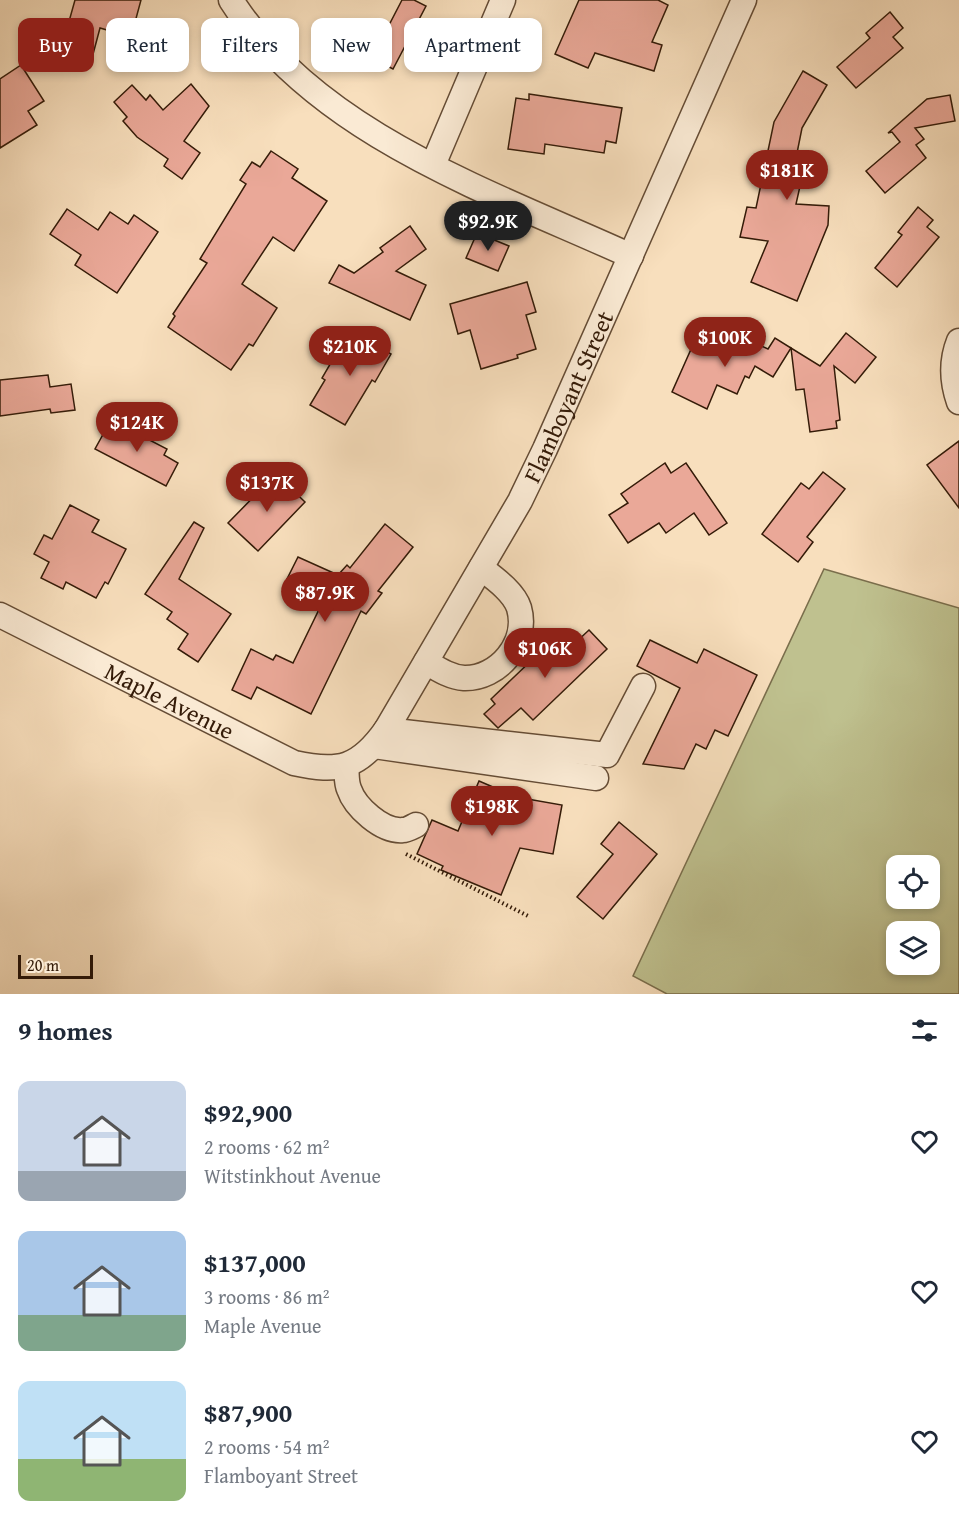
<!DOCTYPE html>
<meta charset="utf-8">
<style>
:root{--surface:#fff;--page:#f6f6f7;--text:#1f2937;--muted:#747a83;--accent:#8f2418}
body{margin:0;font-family:"Gentium Book Plus",serif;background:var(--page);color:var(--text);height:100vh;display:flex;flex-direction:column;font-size:22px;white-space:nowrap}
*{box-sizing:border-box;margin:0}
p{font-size:20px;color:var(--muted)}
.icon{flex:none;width:33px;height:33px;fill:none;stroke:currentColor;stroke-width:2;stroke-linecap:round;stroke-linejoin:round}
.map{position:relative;height:994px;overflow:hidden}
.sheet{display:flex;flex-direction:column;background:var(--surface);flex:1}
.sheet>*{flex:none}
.hud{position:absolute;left:18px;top:18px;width:600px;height:54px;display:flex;gap:12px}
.buttons{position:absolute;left:886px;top:855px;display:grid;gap:12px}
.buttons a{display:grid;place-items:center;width:54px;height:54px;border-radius:12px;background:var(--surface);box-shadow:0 3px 9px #0003;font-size:30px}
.scale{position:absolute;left:18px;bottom:15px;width:75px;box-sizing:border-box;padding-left:6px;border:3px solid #341b08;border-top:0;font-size:16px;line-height:21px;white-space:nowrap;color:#341b08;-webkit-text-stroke:4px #faead4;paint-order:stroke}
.price{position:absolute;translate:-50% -51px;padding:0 14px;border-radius:21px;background:var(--accent);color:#fff;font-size:20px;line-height:39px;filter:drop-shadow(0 2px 3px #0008)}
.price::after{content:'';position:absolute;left:50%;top:36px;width:18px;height:14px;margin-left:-9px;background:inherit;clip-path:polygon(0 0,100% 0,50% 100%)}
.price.active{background:#222;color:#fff}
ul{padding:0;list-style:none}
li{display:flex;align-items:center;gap:18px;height:150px;padding:0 18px}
li span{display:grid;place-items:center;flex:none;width:168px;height:120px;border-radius:12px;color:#555}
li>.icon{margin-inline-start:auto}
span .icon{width:72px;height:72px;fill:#fffc;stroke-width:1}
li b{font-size:26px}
h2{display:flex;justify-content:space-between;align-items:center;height:72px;padding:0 18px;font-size:26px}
.tag{padding:0 21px;border-radius:12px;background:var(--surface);box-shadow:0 3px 9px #0003;font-size:21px;line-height:54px}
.tag.active{background:var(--accent);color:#fff}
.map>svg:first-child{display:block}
.green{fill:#bfc18f;stroke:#7a6e4c;stroke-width:1.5;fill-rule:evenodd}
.building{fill:#eaa898;stroke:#341b08;stroke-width:1.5}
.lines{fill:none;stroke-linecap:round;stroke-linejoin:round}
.minor-casing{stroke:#654c35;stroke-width:27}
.path{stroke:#341b08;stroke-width:4;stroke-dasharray:1.5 3;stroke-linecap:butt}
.minor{stroke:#faead4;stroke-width:24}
.labels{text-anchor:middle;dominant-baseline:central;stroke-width:4.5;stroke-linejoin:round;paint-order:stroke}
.street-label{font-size:24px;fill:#341b08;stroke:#faead4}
</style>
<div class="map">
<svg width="959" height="994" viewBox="0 0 959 994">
<rect width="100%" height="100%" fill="#f8dfbd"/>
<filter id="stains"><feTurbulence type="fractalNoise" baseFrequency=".00333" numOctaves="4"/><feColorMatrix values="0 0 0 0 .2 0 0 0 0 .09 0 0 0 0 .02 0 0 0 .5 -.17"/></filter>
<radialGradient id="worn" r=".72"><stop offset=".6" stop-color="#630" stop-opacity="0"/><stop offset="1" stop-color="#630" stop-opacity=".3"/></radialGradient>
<path class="green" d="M824,569l135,39v386h-292l-34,-18zM897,866h33v32h-33zM897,932h33v32h-33z"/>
<g class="building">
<path d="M75,0h66l-10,37 -31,-9 -8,30 -31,-8z"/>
<path d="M402,0h12l12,6 -33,63 -21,-11z"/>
<path d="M579,0h79l10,5 -16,37 10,3 -8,26 -59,-18 -7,15 -33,-14z"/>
<path d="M890,12l13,16 -10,9 10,11 -47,40 -19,-21 33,-29 -4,-5z"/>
<path d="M21,65l23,36 -16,10 9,14 -37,23v-69z"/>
<path d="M803,71l24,14 -25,43 -5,25 10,2 -11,49 33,2 -1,19 -31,76 -46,-19 17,-41 -28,-4 7,-30 9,1 18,-86z"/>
<path d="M191,84l18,22 -25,35 16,12 -18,26 -18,-13 4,-7 -31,-22 -14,-16 4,-4 -13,-15 18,-17 14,15 4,-5 13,15z"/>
<path d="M529,94l93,14 -6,35 -10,-2 -2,12 -59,-9 -1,10 -36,-5 8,-51 13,2z"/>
<path d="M950,95l5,26 -40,7 9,11 -8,6 10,13 -41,35 -19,-22 34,-29 -8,-10 -4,1 39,-34z"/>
<path d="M271,151l27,18 -6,9 35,23 -33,50 -21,-14 -31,47 35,24 -24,38 -4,-2 -18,26 -63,-43 7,-11 -2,-2 34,-51 -7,-4 46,-75 -6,-4 12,-18 8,5z"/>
<path d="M918,207l15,13 -6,7 12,10 -42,50 -22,-19 27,-33 -4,-3z"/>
<path d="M67,209l31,21 12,-18 18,12 6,-9 24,17 -41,61 -42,-28 6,-10 -31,-21z"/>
<path d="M410,226l16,23 -30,22 30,14 -16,35 -81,-37 10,-18 15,8 29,-21 -3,-4z"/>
<path d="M477,233l32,13 -11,25 -32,-13z"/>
<path d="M527,282l9,30 -10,3 10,34 -19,6 1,3 -37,11 -11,-39 -12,4 -8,-30z"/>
<path d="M350,330l41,24 -16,28 -3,-2 -27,45 -35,-20 15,-25 -3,-2z"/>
<path d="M846,333l30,24 -21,26 -21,-17 6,54 -4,1 1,7 -27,4 -6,-43 -8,1 -5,-42 29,18z"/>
<path d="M740,336l28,13 7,-11 16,10 -18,29 -18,-11 -6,12 -4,-2 -8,18 -20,-9 -10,24 -35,-17 24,-54 35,16z"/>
<path d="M48,375l2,12 21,-3 4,26 -24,3 -1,-4 -50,7v-36z"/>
<path d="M111,420l56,29 -3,6 14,8 -12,23 -71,-37z"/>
<path d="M959,441v67l-32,-43z"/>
<path d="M665,463l6,10 15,-10 41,60 -18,12 -15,-22 -28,20 -7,-10 -31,20 -19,-28 19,-12 -7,-9z"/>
<path d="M823,472l22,17 -38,48 6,5 -15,20 -36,-28 39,-51 8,6z"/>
<path d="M276,474l29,28 -47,49 -30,-28z"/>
<path d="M70,505l29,15 -7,12 34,17 -18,35 -3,-2 -9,16 -30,-16 -3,7 -22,-11 8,-16 -15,-8 10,-19 8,4z"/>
<path d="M194,522l10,6 -25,51 52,35 -33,48 -20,-13 10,-15 -21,-15 5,-7 -27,-18z"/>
<path d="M385,524l28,23 -35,44 4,2 -16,21 -5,-3 -50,103 -54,-27 -6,12 -19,-9 19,-41 22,11 3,-5 17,8 32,-66 -38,-18 11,-22 40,18 9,-10 3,3z"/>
<path d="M589,630l18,19 -74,71 -12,-12 -23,20 -14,-14 11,-10 -4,-5 43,-41 4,6 28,-28 8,8z"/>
<path d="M650,640l47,23 7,-14 53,26 -29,61 -13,-6 -9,19 -10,-5 -12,25 -41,-5 37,-76 -43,-22z"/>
<path d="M479,781l37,16 46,8 -9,49 -33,-6 -19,47 -60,-25 2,-4 -26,-12 15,-34 26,11z"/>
<path d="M619,822l38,32 -54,65 -26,-22 36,-43 -12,-10z"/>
</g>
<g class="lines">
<defs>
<g id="minor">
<path d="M231,0c85,134 262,193 400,256"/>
<path d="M433,165l70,-165"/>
<path d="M959,341c-8,20 -7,41 0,61"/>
<path id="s1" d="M0,615l294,148c45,10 65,5 92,-33l134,-229 25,-52 199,-449"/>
<path d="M426,662c12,7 24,15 38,16 34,1 65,-35 55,-70 -5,-16 -25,-30 -38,-40"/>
<path d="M386,730l221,25 36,-69"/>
<path d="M374,746l222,32"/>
<path d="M346,766c1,7 0,16 3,23 6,18 33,43 54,41 4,0 9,-3 13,-5"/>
</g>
</defs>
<use href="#minor" class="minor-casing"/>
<path class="path" d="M406,854l124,63"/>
<use href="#minor" class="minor"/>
</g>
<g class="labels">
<g class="street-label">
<text stroke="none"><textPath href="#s1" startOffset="816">Flamboyant Street</textPath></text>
<text stroke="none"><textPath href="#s1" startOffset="190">Maple Avenue</textPath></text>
</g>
</g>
<rect width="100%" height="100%" filter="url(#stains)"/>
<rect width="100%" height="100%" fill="url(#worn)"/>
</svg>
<div class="buttons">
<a><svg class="icon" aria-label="locate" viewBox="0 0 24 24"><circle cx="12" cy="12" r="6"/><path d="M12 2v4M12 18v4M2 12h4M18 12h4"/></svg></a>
<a><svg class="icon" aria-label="layers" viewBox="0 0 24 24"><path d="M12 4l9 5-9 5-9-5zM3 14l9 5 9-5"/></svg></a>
</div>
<div class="scale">20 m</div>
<b class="price" style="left:787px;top:201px">$181K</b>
<b class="price active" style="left:488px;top:252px">$92.9K</b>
<b class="price" style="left:725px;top:368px">$100K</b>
<b class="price" style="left:350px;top:377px">$210K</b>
<b class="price" style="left:137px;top:453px">$124K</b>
<b class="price" style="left:267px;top:513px">$137K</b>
<b class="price" style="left:325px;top:623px">$87.9K</b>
<b class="price" style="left:545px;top:679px">$106K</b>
<b class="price" style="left:492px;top:837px">$198K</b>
<div class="hud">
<a class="tag active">Buy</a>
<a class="tag">Rent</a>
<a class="tag">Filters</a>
<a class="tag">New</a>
<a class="tag">Apartment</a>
</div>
</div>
<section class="sheet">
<h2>9 homes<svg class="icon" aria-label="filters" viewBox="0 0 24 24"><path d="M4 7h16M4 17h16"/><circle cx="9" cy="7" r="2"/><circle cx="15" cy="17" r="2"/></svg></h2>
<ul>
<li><span style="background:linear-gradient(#c9d6e8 75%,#9aa5b1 0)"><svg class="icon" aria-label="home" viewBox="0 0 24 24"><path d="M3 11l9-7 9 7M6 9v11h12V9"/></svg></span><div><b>$92,900</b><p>2 rooms · 62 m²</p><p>Witstinkhout Avenue</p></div><svg class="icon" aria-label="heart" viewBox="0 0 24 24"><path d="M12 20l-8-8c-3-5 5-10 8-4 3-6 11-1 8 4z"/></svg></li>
<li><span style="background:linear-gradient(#a9c7e8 70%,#7fa58c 0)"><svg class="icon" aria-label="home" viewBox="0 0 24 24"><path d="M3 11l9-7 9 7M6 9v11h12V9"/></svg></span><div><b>$137,000</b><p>3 rooms · 86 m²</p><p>Maple Avenue</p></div><svg class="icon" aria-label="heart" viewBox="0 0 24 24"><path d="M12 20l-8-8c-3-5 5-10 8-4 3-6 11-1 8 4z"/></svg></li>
<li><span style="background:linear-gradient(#bfe0f5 65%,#8fb573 0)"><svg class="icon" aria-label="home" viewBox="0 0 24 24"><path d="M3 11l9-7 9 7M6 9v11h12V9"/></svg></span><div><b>$87,900</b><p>2 rooms · 54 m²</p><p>Flamboyant Street</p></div><svg class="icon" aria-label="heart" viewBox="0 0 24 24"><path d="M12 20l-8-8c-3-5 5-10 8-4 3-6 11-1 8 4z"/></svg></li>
</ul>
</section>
